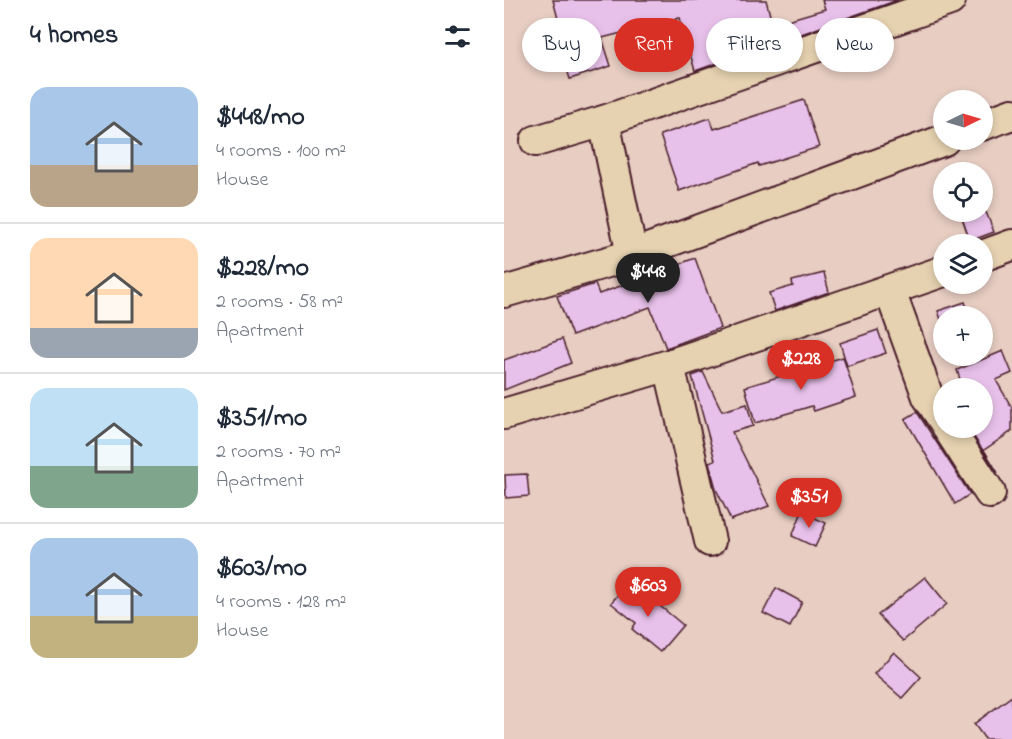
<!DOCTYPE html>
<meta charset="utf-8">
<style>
:root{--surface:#fff;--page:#f6f6f7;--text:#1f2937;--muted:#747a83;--line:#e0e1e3;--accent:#d93025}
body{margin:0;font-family:"Indie Flower",sans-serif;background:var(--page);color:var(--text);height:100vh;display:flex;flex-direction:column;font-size:22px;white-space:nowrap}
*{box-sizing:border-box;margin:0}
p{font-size:20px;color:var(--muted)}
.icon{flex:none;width:33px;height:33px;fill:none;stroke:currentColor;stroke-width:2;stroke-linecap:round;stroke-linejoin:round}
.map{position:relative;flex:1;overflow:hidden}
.panel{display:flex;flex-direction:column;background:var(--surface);width:504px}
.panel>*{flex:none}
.top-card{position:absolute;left:18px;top:18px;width:399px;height:54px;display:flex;gap:12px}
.needle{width:39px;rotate:85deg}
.tools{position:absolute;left:429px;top:90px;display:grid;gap:12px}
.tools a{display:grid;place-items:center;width:60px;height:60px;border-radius:50%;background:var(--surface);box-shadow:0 3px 9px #0003;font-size:30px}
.price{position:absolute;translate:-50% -51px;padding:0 14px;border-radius:21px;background:var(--accent);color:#fff;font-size:20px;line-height:39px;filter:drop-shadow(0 2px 3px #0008)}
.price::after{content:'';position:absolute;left:50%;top:36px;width:18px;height:14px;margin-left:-9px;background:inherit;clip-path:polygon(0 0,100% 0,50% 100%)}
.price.selected{background:#222;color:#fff}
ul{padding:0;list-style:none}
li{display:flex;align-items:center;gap:18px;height:150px;padding:0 30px}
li+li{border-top:2px solid var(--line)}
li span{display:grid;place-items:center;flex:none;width:168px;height:120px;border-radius:18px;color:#555}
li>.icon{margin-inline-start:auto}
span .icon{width:72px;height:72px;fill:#fffc;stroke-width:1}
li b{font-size:26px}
h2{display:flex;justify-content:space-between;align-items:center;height:72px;padding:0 30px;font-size:26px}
.pill{padding:0 21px;border-radius:27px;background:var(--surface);box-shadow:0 3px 9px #0003;font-size:21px;line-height:54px}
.pill.selected{background:var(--accent);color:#fff}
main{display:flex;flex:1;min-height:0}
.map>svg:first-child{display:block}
.building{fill:#e8c1ea;stroke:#4a1f2b;stroke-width:1.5}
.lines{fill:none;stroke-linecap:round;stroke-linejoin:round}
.minor-casing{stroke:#4a1f2b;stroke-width:34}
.minor{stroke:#e6d2b1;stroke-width:30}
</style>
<main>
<section class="panel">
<h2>4 homes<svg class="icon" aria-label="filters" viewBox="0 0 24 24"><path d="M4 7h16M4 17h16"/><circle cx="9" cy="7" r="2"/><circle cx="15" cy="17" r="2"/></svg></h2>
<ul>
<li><span style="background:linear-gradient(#a9c7e8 65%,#b9a48a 0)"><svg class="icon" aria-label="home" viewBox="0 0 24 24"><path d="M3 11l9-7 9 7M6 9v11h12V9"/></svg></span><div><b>$448/mo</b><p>4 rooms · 100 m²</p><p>House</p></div></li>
<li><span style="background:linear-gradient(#ffd9b3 75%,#9aa5b1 0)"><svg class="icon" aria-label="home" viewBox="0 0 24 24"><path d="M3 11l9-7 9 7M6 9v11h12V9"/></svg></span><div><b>$228/mo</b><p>2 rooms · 58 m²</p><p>Apartment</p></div></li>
<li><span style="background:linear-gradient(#bfe0f5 65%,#7fa58c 0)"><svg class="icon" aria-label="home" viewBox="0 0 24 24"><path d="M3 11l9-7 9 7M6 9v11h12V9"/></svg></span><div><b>$351/mo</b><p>2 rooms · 70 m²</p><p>Apartment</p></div></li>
<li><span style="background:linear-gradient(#a9c7e8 65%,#c2b280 0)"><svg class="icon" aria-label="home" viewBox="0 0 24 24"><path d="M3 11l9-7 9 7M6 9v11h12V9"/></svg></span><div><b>$603/mo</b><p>4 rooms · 128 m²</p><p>House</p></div></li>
</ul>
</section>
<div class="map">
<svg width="508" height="739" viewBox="0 0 508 739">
<rect width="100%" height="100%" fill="#e7cdc2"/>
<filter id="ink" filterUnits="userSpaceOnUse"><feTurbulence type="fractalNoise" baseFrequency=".0167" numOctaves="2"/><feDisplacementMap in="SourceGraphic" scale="12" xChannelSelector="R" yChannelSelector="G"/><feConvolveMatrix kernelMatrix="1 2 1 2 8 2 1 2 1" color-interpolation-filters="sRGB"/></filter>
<g filter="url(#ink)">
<g class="building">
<path d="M49,0h213l11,42 -48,14v3l-34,12 -15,-53 -78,20 9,28 -41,13 -10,-33 5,-1z"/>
<path d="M318,0h76l-111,39 -6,-17 44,-13z"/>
<path d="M300,100l15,47 -60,19 -1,-3 -79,28 -19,-56 50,-17 4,11z"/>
<path d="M456,212h26l8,20 -24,9z"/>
<path d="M191,258l25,70 -54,20 -16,-41 -78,29 -15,-40 38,-12 4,10z"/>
<path d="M320,273l5,19 -54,19 -6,-18 24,-7 -1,-5z"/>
<path d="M461,302l5,14h-26v12l-6,-17z"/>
<path d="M374,330l8,23 -39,13 -7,-23z"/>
<path d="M58,339l9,24 -67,27v-30z"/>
<path d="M499,351l9,22 -16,7 16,28v23l-28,19 14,23 -30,-45h14v-40h-23l3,-2 -5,-16z"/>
<path d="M339,357l13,40 -42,14 -2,-5 -57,17 -10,-36z"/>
<path d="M199,372l19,39 25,-7 6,22 -21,6 37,74 -38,14 -15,-31 -7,-27 6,-2 -23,-84z"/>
<path d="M413,412l53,82 -15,10 -50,-85z"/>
<path d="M23,474l2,22 -23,2 -1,-23z"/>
<path d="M298,512l24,11 -11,24 -23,-11z"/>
<path d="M421,577l22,27 -44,37 -25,-26z"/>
<path d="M123,584l25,20 2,-3 29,24 -23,27 -28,-23 4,-6 -25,-20z"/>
<path d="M272,588l26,14 -12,25 -27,-14z"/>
<path d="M390,652l27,25 -19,21 -28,-24z"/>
<path d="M508,696v43h-27l-11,-15z"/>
</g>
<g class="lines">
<defs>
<g id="minor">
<path d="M100,121l28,134"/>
<path d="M478,125l30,-11"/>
<path d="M32,141l68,-20 346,-121"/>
<path d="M478,256l30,-11"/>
<path d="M386,291l38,106 16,24"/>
<path d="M0,292l128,-37 312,-115"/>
<path d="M165,365l41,176"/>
<path d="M0,414l165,-49 275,-94"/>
<path d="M444,428l42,65"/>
</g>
</defs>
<use href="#minor" class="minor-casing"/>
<use href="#minor" class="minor"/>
</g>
</g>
</svg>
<div class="tools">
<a><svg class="needle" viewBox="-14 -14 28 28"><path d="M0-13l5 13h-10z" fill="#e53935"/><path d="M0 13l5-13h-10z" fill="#747a83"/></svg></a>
<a><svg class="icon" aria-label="locate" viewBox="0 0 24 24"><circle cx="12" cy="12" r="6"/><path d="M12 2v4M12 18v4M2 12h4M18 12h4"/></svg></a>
<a><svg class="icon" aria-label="layers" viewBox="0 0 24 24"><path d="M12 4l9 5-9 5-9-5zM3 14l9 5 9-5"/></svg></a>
<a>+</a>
<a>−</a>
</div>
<b class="price selected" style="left:144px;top:304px">$448</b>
<b class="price" style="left:297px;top:391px">$228</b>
<b class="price" style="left:305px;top:529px">$351</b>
<b class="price" style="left:144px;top:618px">$603</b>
<div class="top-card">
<a class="pill">Buy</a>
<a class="pill selected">Rent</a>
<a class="pill">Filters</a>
<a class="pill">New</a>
</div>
</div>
</main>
